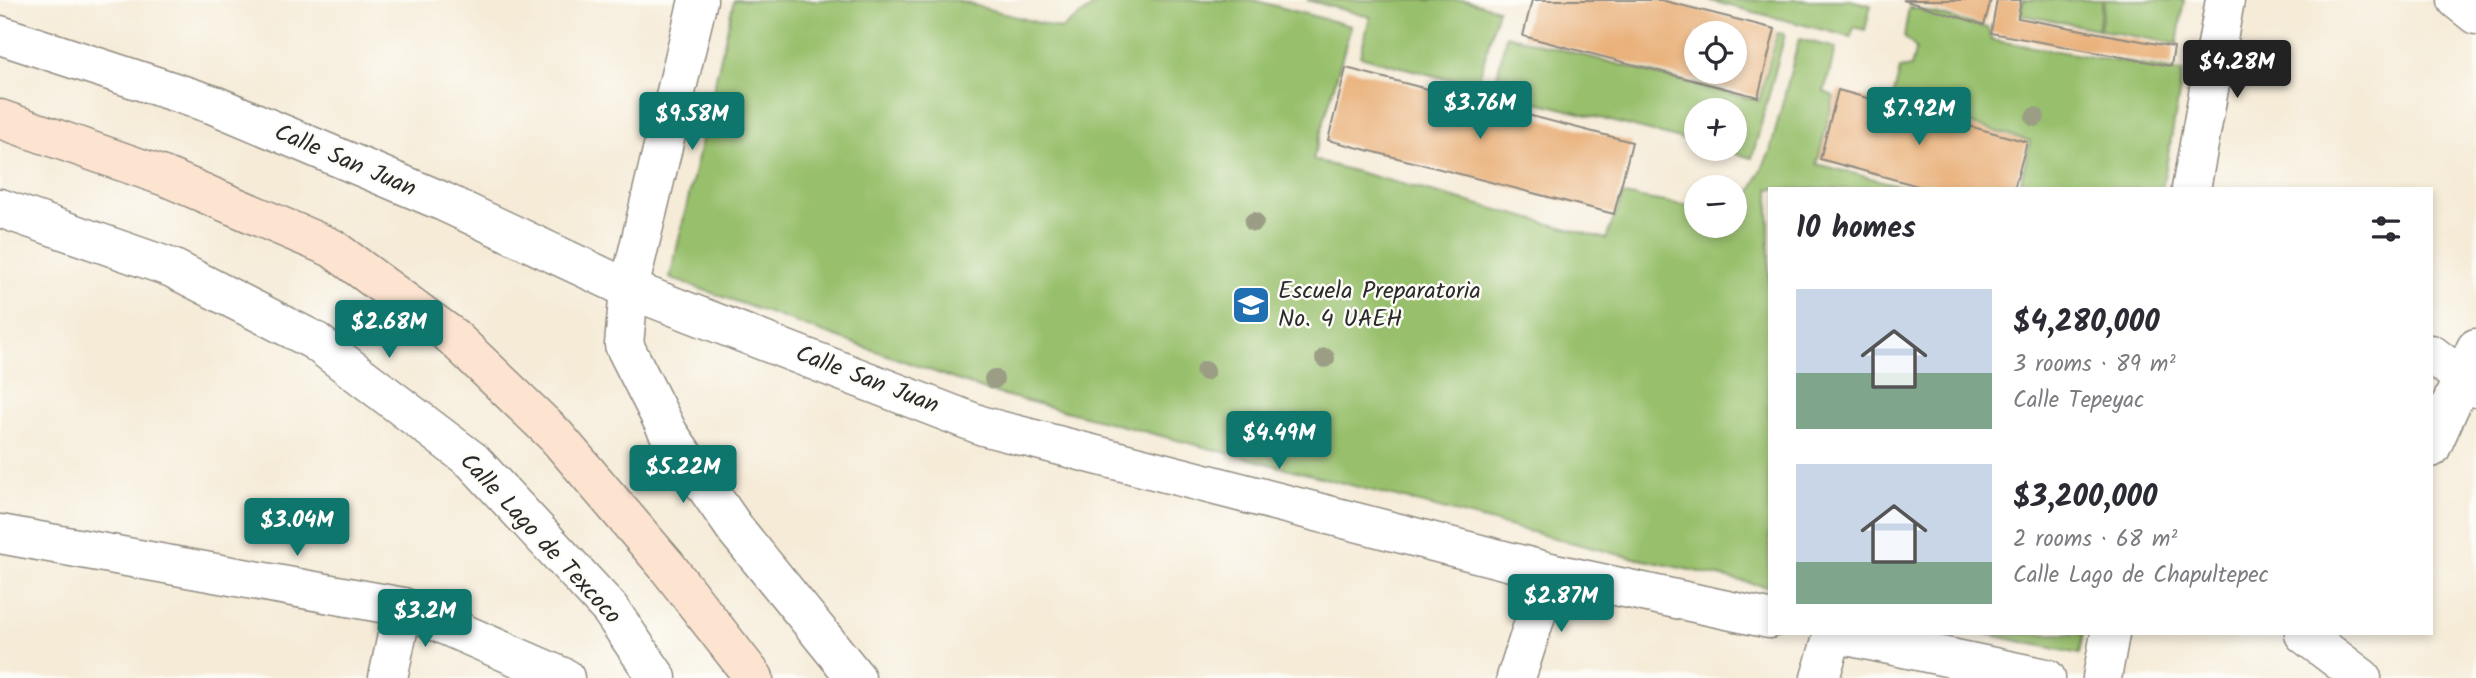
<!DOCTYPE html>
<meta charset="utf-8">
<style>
:root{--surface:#fff;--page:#f2f2f3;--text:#2b2b33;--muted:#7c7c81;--accent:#0f766e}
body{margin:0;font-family:Kalam,sans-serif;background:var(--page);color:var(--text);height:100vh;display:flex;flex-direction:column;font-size:26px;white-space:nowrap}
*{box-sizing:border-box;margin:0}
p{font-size:23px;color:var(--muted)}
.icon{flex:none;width:38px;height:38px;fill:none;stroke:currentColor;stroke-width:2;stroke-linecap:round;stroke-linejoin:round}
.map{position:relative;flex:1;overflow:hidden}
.sheet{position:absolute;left:1768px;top:187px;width:665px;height:448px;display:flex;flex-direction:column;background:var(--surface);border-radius:0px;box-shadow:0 4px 10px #0003}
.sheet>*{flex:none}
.fabs{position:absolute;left:1684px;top:21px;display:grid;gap:14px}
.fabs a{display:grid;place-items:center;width:63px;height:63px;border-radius:50%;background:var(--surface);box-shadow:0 4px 10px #0003;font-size:35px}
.price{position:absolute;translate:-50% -60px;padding:0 16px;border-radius:7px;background:var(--accent);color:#fff;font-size:23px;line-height:46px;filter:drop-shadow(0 2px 4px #0008)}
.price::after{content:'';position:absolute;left:50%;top:42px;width:21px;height:16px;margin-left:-10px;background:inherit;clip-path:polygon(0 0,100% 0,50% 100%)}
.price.selected{background:#222;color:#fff}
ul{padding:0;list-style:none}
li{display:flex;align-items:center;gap:21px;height:175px;padding:0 28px}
li span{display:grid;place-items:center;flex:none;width:196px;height:140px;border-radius:0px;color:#555}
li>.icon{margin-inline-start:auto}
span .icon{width:84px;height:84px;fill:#fffc;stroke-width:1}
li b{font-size:30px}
h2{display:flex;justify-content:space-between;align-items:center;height:84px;padding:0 28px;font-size:30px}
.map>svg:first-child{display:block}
.green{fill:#98c06c;stroke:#62764c;stroke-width:2}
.building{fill:#e9b079;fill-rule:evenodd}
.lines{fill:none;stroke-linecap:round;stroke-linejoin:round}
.minor-casing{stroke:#908b81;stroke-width:41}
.secondary-casing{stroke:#908b81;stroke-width:41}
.minor{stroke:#fff;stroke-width:38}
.secondary{stroke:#fde4d0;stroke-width:38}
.tree{fill:#9b9e85}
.labels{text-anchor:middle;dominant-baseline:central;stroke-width:5;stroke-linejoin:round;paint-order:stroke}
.street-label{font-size:24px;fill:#2b2b2b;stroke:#fdfcf7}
.poi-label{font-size:24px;fill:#2b2b2b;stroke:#fdfcf7;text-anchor:start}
</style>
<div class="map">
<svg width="2476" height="678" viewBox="0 0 2476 678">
<rect width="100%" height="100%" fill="#fdfcf7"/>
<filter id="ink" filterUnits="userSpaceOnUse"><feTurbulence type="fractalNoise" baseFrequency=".0143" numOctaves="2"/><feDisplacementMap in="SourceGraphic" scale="14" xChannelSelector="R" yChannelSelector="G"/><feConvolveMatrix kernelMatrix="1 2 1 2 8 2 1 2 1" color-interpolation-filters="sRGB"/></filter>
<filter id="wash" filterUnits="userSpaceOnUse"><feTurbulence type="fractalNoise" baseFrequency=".00686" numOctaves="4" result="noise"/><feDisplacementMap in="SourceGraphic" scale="28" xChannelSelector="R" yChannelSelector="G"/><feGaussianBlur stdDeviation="1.57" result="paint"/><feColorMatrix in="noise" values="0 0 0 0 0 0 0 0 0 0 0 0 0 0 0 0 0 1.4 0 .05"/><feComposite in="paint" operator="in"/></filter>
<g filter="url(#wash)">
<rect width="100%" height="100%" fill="#f5ebd7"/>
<g class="green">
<path d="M734,0h221l106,29 41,-29h151l98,26 -38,134 293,79 17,-44 73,12v19h38v-27l16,-5 20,-42 29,-113 37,9 -12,44 10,4 -17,68 96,25h-144v398l-153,-33 -628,-163 -318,-113z"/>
<path d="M1307,0h157l34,9 -21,78 -117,-31 10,-39z"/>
<path d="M1707,0h143l21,5 -6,25 -11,-3 -3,10z"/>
<path d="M2023,0h80l-5,29 -77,-14z"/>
<path d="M2105,0h79l-7,44 -77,-14z"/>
<path d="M1909,7l79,21 3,12 192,32 -21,117h-143l11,-48 -138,-39 8,-33 11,-2 5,-19 -12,-11z"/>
<path d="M1777,33l8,1 -33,124 -35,-9h17v-39h-38v33l-202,-52 12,-56 253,66z"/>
<path d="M1986,634h97l-4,20z"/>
</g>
<g id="blocks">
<g class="building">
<path d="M1532,0h129l114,29 -17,68 -235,-61zM1696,33h38v39h-38z"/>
<path d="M1903,0h88l-7,25z"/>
<path d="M1997,0h24l-3,18 156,29 -3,19 -180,-33z"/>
<path d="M1346,68l286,74 -18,72 -286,-74z"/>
<path d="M1838,90l189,52 -13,47h-85l-109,-30z"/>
</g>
</g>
</g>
<g filter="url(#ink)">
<use href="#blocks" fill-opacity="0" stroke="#908b81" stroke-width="2"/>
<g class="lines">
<defs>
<g id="minor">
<path d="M698,0l-69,289 -5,56 45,89 67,96 120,148"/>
<path d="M2457,0l19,15"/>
<path d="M0,35l214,70 230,97 185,87 354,137 567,146 219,47"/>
<path d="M2191,189l34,-189"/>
<path d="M0,208l172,60 143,73 158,120 137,148 47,69"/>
<path d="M2431,354l45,34"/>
<path d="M2431,448l45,-100"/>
<path d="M0,534l403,73 162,71"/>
<path d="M1837,634l209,44"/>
<path d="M2304,634l58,44"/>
<path d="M388,678l15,-71"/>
<path d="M1516,678l34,-106"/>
<path d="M1820,678l13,-44"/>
<path d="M2102,678l8,-44"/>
</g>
<path id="secondary" d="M0,119l166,58 166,71 121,89 103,99 110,129 88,113"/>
</defs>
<use href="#minor" class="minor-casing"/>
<use href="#secondary" class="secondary-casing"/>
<use href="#minor" class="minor"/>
<use href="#secondary" class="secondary"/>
</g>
<g class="tree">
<circle cx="2035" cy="117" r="10"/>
<circle cx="1254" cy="222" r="10"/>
<circle cx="1325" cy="358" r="10"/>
<circle cx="1205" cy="371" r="10"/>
<circle cx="994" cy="379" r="10"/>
</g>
</g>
<defs>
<symbol id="school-square" viewBox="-11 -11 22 22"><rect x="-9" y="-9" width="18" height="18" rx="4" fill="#1f6fb2" stroke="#fdfcf7"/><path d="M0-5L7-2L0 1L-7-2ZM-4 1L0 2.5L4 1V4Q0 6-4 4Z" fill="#fff"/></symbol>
</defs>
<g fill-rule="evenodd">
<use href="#school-square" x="1229" y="283" width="44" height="44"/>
</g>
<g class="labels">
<g class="street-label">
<text transform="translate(345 161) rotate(23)">Calle San Juan</text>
<text transform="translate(867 380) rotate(21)">Calle San Juan</text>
<text transform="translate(540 539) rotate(47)">Calle Lago de Texcoco</text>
</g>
<g class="poi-label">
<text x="1278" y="291">Escuela Preparatoria<tspan x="1278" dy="28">No. 4 UAEH</tspan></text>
</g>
</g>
</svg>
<div class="fabs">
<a><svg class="icon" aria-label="locate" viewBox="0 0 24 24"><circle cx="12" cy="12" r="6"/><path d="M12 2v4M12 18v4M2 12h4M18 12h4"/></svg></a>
<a>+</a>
<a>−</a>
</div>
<b class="price selected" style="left:2237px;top:100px">$4.28M</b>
<b class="price" style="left:1480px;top:141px">$3.76M</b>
<b class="price" style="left:1919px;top:147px">$7.92M</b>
<b class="price" style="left:692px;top:152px">$9.58M</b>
<b class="price" style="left:389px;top:360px">$2.68M</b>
<b class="price" style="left:1279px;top:471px">$4.49M</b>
<b class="price" style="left:683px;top:505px">$5.22M</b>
<b class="price" style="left:297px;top:558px">$3.04M</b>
<b class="price" style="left:1561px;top:634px">$2.87M</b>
<b class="price" style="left:425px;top:649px">$3.2M</b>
<section class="sheet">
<h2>10 homes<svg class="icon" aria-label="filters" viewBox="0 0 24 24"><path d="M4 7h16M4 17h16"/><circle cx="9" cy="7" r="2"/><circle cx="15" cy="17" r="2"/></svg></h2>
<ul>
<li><span style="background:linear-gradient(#c9d6e8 60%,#7fa58c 0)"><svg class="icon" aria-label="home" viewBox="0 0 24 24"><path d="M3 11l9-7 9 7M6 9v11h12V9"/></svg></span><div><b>$4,280,000</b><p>3 rooms · 89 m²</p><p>Calle Tepeyac</p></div></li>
<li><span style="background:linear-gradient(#c9d6e8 70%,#7fa58c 0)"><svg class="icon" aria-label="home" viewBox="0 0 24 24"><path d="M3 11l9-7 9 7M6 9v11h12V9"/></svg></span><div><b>$3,200,000</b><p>2 rooms · 68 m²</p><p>Calle Lago de Chapultepec</p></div></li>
</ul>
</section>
</div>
